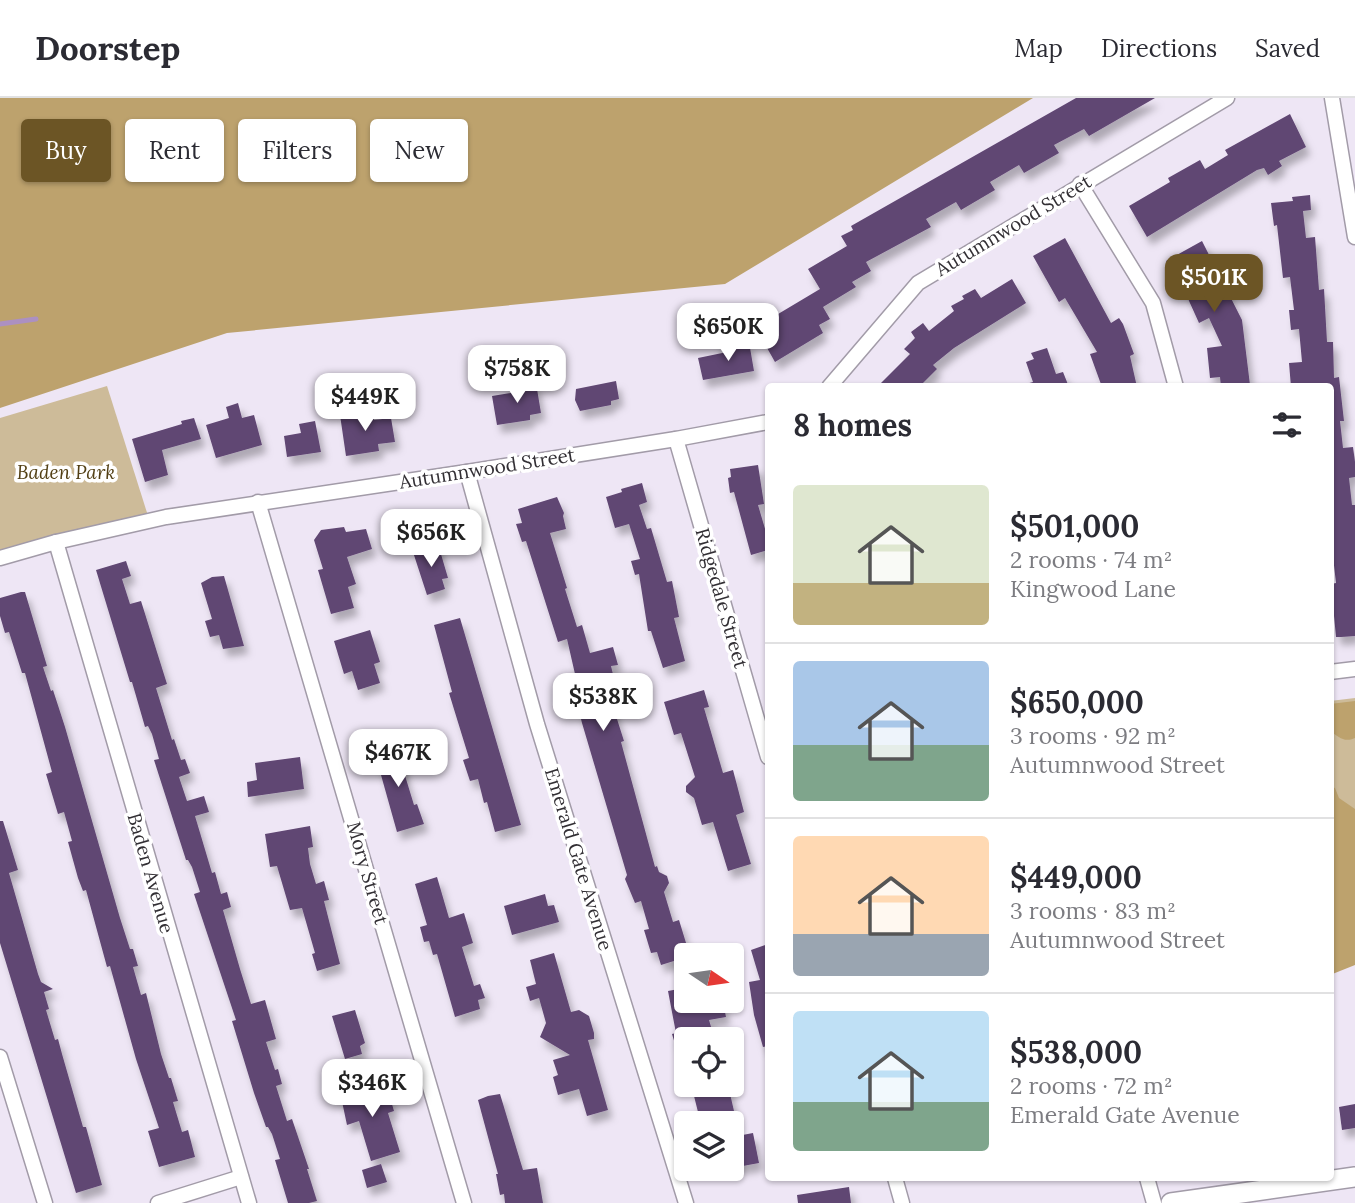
<!DOCTYPE html>
<meta charset="utf-8">
<style>
:root{--surface:#fff;--page:#f2f2f3;--text:#2b2b33;--muted:#7c7c81;--line:#e1e1e2;--accent:#6c5525}
body{margin:0;font-family:Lora,serif;background:var(--page);color:var(--text);height:100vh;display:flex;flex-direction:column;font-size:26px;white-space:nowrap}
*{box-sizing:border-box;margin:0}
p{font-size:23px;color:var(--muted)}
.icon{flex:none;width:38px;height:38px;fill:none;stroke:currentColor;stroke-width:2;stroke-linecap:round;stroke-linejoin:round}
.map{position:relative;flex:1;overflow:hidden}
.panel{position:absolute;left:765px;top:285px;width:569px;height:798px;display:flex;flex-direction:column;background:var(--surface);border-radius:7px;box-shadow:0 2px 5px #0004}
.panel>*{flex:none}
.guide{position:absolute;left:21px;top:21px;width:639px;height:63px;display:flex;gap:14px}
.needle{width:46px;rotate:103deg}
.controls{position:absolute;left:674px;top:845px;display:grid;gap:14px}
.controls a{display:grid;place-items:center;width:70px;height:70px;border-radius:7px;background:var(--surface);box-shadow:0 2px 5px #0004;font-size:35px}
.price{position:absolute;translate:-50% -60px;padding:0 16px;border-radius:14px;background:#fff;color:#222;font-size:23px;line-height:46px;filter:drop-shadow(0 2px 4px #0008)}
.price::after{content:'';position:absolute;left:50%;top:42px;width:21px;height:16px;margin-left:-10px;background:inherit;clip-path:polygon(0 0,100% 0,50% 100%)}
.price.on{background:var(--accent);color:#fff}
ul{padding:0;list-style:none}
li{display:flex;align-items:center;gap:21px;height:175px;padding:0 28px}
li+li{border-top:2px solid var(--line)}
li span{display:grid;place-items:center;flex:none;width:196px;height:140px;border-radius:7px;color:#555}
li>.icon{margin-inline-start:auto}
span .icon{width:84px;height:84px;fill:#fffc;stroke-width:1}
li b{font-size:30px}
h2{display:flex;justify-content:space-between;align-items:center;height:84px;padding:0 28px;font-size:30px}
.chip{padding:0 24px;border-radius:7px;background:var(--surface);box-shadow:0 2px 5px #0004;font-size:24px;line-height:63px}
.chip.on{background:var(--accent);color:#fff}
header{display:flex;align-items:center;gap:42px;box-sizing:border-box;height:98px;padding:0 35px;background:var(--surface);border-bottom:2px solid var(--line)}
header strong{font-size:33px}
nav{display:flex;gap:38px;margin-inline-start:auto;font-size:24px}
.map>svg:first-child{display:block}
.green{fill:#cdbb99}
.forest{fill:#bda26d}
.lines{fill:none;stroke-linecap:round;stroke-linejoin:round}
.stream{stroke:#ac90c1;stroke-width:5}
.building{fill:#604673;filter:url(#shadow)}
.street-casing{stroke:#a29ba8;stroke-width:17}
.secondary-casing{stroke:#a29ba8;stroke-width:22}
.street{stroke:#fff;stroke-width:14}
.secondary{stroke:#fff;stroke-width:19}
.labels{text-anchor:middle;dominant-baseline:central;stroke-width:7;stroke-linejoin:round;paint-order:stroke}
.street-label{font-size:19px;fill:#322f34;stroke:#fff}
.park-label{font-size:19px;font-style:italic;fill:#523f14;stroke:#fff}
</style>
<header>
<strong>Doorstep</strong>
<nav><a>Map</a><a>Directions</a><a>Saved</a></nav>
</header>
<div class="map">
<svg width="1355" height="1105" viewBox="0 0 1355 1105">
<defs>
<filter id="shadow"><feDropShadow dx="4.5" dy="8" stdDeviation="3.5" flood-color="#0004"/></filter>
</defs>
<rect width="100%" height="100%" fill="#eee6f5"/>
<g class="green">
<path d="M107,288l42,133 -149,38v-139z"/>
<path d="M1355,600v247l-25,4v-248z"/>
</g>
<g class="forest">
<path d="M0,0h1033l-308,186 -498,49 -227,75z"/>
<path d="M1355,603v37c-11,5 -16,-1 -25,-7v-27z"/>
<path d="M1330,688l5,2 4,10 16,11v156l-25,10z"/>
</g>
<g class="lines">
<path class="stream" d="M0,226l36,-5"/>
</g>
<g class="building">
<path d="M1076,0h79l-66,38 -5,-7 -30,16 5,8 -35,20 -5,-8 -29,17 5,8 -34,20 -5,-8 -30,17 5,8 -65,35 5,9 -19,11 4,5 -33,20 7,12 -11,6 4,8 -48,29 -13,-23h3l-7,-13 62,-37 -12,-20 39,-23 -6,-10 12,-6 -2,-4z"/>
<path d="M1290,16l16,33 -27,14 3,5 -14,9 -4,-7 -7,2 -110,67 -18,-31 41,-24 -2,-4 32,-18 5,9 23,-14 -3,-5z"/>
<path d="M1310,97l1,15 -8,1 3,27 9,-1 4,53 5,-1 3,53h6l1,36 5,-1 5,44h-4l3,27 10,-1 2,15v15l-6,1 3,27h3v131l-14,1h-5l-5,-53 5,-1 -4,-35 -2,1v-162h-39l-2,-24 13,-1 -3,-33 -8,1 -2,-20h5l-4,-33 -7,1 -6,-53 -3,1 -3,-23 22,-2 -1,-4z"/>
<path d="M1065,140l46,85 8,-5 4,6 11,30 -4,2 7,31h-35l-12,-33 7,-2 -32,-54 -6,4 -26,-46z"/>
<path d="M1202,143l40,79 8,65 -29,2 -1,-10 -10,1 -3,-30 15,-2 -13,-28 -10,5 -19,-42 -14,-20z"/>
<path d="M1012,181l14,24 -72,45 -21,17 4,4 -18,18h-42l33,-33 -6,-5 11,-11 -4,-6 12,-9 6,8 25,-20 -3,-5 13,-7 -2,-3 13,-7 6,9z"/>
<path d="M749,244l5,29 -51,9 -5,-22 34,-7 -2,-6z"/>
<path d="M1047,250l9,26 7,-2 6,15h-43v-3l7,-2 -7,-20 8,-3 -3,-6z"/>
<path d="M616,283l3,18 -8,2v4l-31,6 -5,-11 1,-11z"/>
<path d="M536,285l5,30 -11,2v5l-33,5 -5,-29 31,-5 -1,-6z"/>
<path d="M238,305l4,15 12,-3 8,30 -46,13 -10,-33 23,-7 -3,-11z"/>
<path d="M373,312l1,10 17,-2 4,24 -17,2 1,7 -33,5 -6,-41z"/>
<path d="M194,320l7,21 -39,11 6,25 -23,7 -13,-43 50,-15 -1,-3z"/>
<path d="M315,323l6,31 -34,5 -3,-21 17,-3 -2,-9z"/>
<path d="M758,367l6,39 -6,1 10,34v11l-17,5 -17,-63 -4,1 -2,-15 3,-1 -1,-8z"/>
<path d="M642,385l5,19 -8,3 8,24 4,-1 16,54 5,-1 7,36 -5,1 11,43 -22,7 -12,-37h-3l-9,-57 -4,1 -4,-14 9,-2 -11,-35 -14,4 -9,-31 16,-5 -1,-3z"/>
<path d="M557,399l7,16 -1,3 3,13 -16,4 17,55 -2,1 12,38 5,-2 8,28 23,-6 5,18 -7,1 7,29 -8,2 14,44 -3,1 34,125 2,-1 2,6 8,4 2,7 -5,9 9,30 6,-2 11,36 -29,9 -4,-13 -6,1 -7,-23 5,-1 -8,-28 -6,2 -10,-24 2,-4 -45,-152 -12,-48 5,-1 -8,-35 -9,3 -32,-101 -4,1 -6,-18 6,-1 -4,-14z"/>
<path d="M344,429l2,5 20,-3 6,20 -25,8 9,27 -8,3 6,21 -23,6 -13,-44 5,-1 -9,-29 7,-10z"/>
<path d="M438,446l10,34 -6,1 3,10 -18,6 -14,-43z"/>
<path d="M126,463l5,15 -9,3 8,25 11,-3 26,83 -11,4 16,52 2,-1 7,21 4,-1 5,14 -11,4 8,24 17,-5 5,16 -14,4 17,57 3,-1 6,22 6,-2 4,15 -8,3 17,59 11,35 14,-4 11,39 -10,3 9,28 3,-1 4,15 -6,2 11,35 5,-2 17,50h-2l10,32 -8,2h-21l-13,-43 5,-1 -8,-25 -4,-7h-2l-12,-34 -22,-72 4,-1 -42,-126 6,-2 -8,-25 -4,-7h-2l-32,-100 5,-1 -7,-25 -4,-8 -3,1 -13,-45h-2l-34,-112z"/>
<path d="M224,478l20,70 -21,3 -4,-14 -9,2 -5,-16 7,-2 -11,-36 11,-6z"/>
<path d="M21,494h4l22,74 -4,1 8,24 2,-1 12,37 55,191 10,31h3l5,17 -5,1 8,28 5,-2 15,61 8,24h2l7,23 -5,1 9,30 6,-2 7,27 -36,10 -11,-36 11,-3 -23,-69 -26,-93 -3,1 -21,-77 -3,1 -5,-13 -10,-36 4,-1 -8,-29 -6,2 -12,-40 6,-2 -27,-99h-3l-13,-41 -4,1 -5,-17v-18z"/>
<path d="M460,520l61,207 -26,7 -8,-30 -3,1 -6,-24 -8,2 -7,-21 6,-2 -20,-65 3,-1 -18,-67z"/>
<path d="M370,532l10,32 -6,2 6,19 -22,7 -6,-19 -8,3 -10,-33z"/>
<path d="M704,592l5,17 -5,1 19,65 10,-3 11,42 -8,3 15,49 -23,7 -15,-49 -11,3 -8,-27 -8,-6v-6l9,-9 -14,-44 -7,2 -10,-33z"/>
<path d="M395,645l19,62 3,-1 7,20 -27,8 -23,-82z"/>
<path d="M300,659l4,32 -56,8 -1,-15 10,-2 -2,-17z"/>
<path d="M0,723h3l15,49 -9,3 29,101 3,8 12,7 -9,3 5,17 -3,1 9,30 3,-1 4,15 21,73h3l16,58 -26,8 -76,-250z"/>
<path d="M310,728l3,21 -5,1 2,16 6,20 8,-3 5,19 -5,1 16,63 -23,7 -5,-17 3,-1 -13,-45 -12,2 -13,-44 -7,1 -5,-33z"/>
<path d="M437,779l12,41 15,-5 9,30 -11,4 12,39 6,-2 5,14 -7,2 2,9 -25,8 -18,-63 -4,1 -4,-14 -5,1 -4,-15 7,-2 -12,-41z"/>
<path d="M545,796l3,12 6,-1 5,17 -47,13 -8,-29z"/>
<path d="M768,846v102l-5,1 -9,-32 -5,-33 11,-2 -9,-30z"/>
<path d="M554,855l17,59 8,-2 10,6 5,17v6l-6,1 20,70 -21,6 -8,-27 -21,6 -5,-18 5,-2 -5,-15 17,-5 -30,-18 6,-14 -7,-25 -9,3 -4,-14 10,-3 -6,-24z"/>
<path d="M684,890l3,18 36,-4 3,15 -17,3 6,20h-29v29l-3,1 -11,-36 4,-1 -8,-42z"/>
<path d="M355,912l10,33 -5,3 2,8 -17,5 -13,-43z"/>
<path d="M375,984v3l4,-1 3,12 7,-2 5,17 -6,2 12,39 -29,9 -12,-40 -12,4 -7,-33z"/>
<path d="M707,987h21l9,39h-34l-3,-12h-2l-5,-20 4,-4z"/>
<path d="M500,996l23,76 14,-2 6,35h-38l-1,-9 -4,1 -4,-21h2l-20,-74 10,-4z"/>
<path d="M1355,1006v24l-13,2 -3,-23z"/>
<path d="M753,1035l6,30 -27,5v-31z"/>
<path d="M381,1066l6,18 -20,6 -5,-18z"/>
<path d="M849,1089l2,16h-53l-1,-8z"/>
</g>
<g class="lines">
<defs>
<g id="street">
<path d="M1332,0l23,139"/>
<path d="M1080,86l73,119 23,84"/>
<path d="M829,289l89,-104 309,-185"/>
<path d="M676,341l92,318"/>
<path d="M467,374l70,252 149,479"/>
<path d="M258,404l206,701"/>
<path d="M56,444l193,661"/>
<path d="M0,460l56,-16 110,-25 301,-45 209,-33 92,-17"/>
<path d="M1330,574l25,-3"/>
<path d="M0,959l45,146"/>
<path d="M895,1080l7,25"/>
<path d="M1147,1080l7,25"/>
<path d="M158,1105l83,-26"/>
</g>
<path id="secondary" d="M1171,1105l184,-26"/>
</defs>
<use href="#street" class="street-casing"/>
<use href="#secondary" class="secondary-casing"/>
<use href="#street" class="street"/>
<use href="#secondary" class="secondary"/>
</g>
<g class="labels">
<g class="street-label">
<text transform="translate(1013 127) rotate(-31)">Autumnwood Street</text>
<text transform="translate(487 370) rotate(-9)">Autumnwood Street</text>
<text transform="translate(722 500) rotate(74)">Ridgedale Street</text>
<text transform="translate(579 761) rotate(73)">Emerald Gate Avenue</text>
<text transform="translate(151 775) rotate(74)">Baden Avenue</text>
<text transform="translate(368 775) rotate(74)">Mory Street</text>
</g>
<g class="park-label">
<text x="66" y="374">Baden Park</text>
</g>
</g>
</svg>
<div class="controls">
<a><svg class="needle" viewBox="-14 -14 28 28"><path d="M0-13l5 13h-10z" fill="#e53935"/><path d="M0 13l5-13h-10z" fill="#7c7c81"/></svg></a>
<a><svg class="icon" aria-label="locate" viewBox="0 0 24 24"><circle cx="12" cy="12" r="6"/><path d="M12 2v4M12 18v4M2 12h4M18 12h4"/></svg></a>
<a><svg class="icon" aria-label="layers" viewBox="0 0 24 24"><path d="M12 4l9 5-9 5-9-5zM3 14l9 5 9-5"/></svg></a>
</div>
<b class="price on" style="left:1214px;top:216px">$501K</b>
<b class="price" style="left:728px;top:265px">$650K</b>
<b class="price" style="left:517px;top:307px">$758K</b>
<b class="price" style="left:365px;top:335px">$449K</b>
<b class="price" style="left:431px;top:471px">$656K</b>
<b class="price" style="left:603px;top:635px">$538K</b>
<b class="price" style="left:398px;top:691px">$467K</b>
<b class="price" style="left:372px;top:1021px">$346K</b>
<div class="guide">
<a class="chip on">Buy</a>
<a class="chip">Rent</a>
<a class="chip">Filters</a>
<a class="chip">New</a>
</div>
<section class="panel">
<h2>8 homes<svg class="icon" aria-label="filters" viewBox="0 0 24 24"><path d="M4 7h16M4 17h16"/><circle cx="9" cy="7" r="2"/><circle cx="15" cy="17" r="2"/></svg></h2>
<ul>
<li><span style="background:linear-gradient(#dfe7d0 70%,#c2b280 0)"><svg class="icon" aria-label="home" viewBox="0 0 24 24"><path d="M3 11l9-7 9 7M6 9v11h12V9"/></svg></span><div><b>$501,000</b><p>2 rooms · 74 m²</p><p>Kingwood Lane</p></div></li>
<li><span style="background:linear-gradient(#a9c7e8 60%,#7fa58c 0)"><svg class="icon" aria-label="home" viewBox="0 0 24 24"><path d="M3 11l9-7 9 7M6 9v11h12V9"/></svg></span><div><b>$650,000</b><p>3 rooms · 92 m²</p><p>Autumnwood Street</p></div></li>
<li><span style="background:linear-gradient(#ffd9b3 70%,#9aa5b1 0)"><svg class="icon" aria-label="home" viewBox="0 0 24 24"><path d="M3 11l9-7 9 7M6 9v11h12V9"/></svg></span><div><b>$449,000</b><p>3 rooms · 83 m²</p><p>Autumnwood Street</p></div></li>
<li><span style="background:linear-gradient(#bfe0f5 65%,#7fa58c 0)"><svg class="icon" aria-label="home" viewBox="0 0 24 24"><path d="M3 11l9-7 9 7M6 9v11h12V9"/></svg></span><div><b>$538,000</b><p>2 rooms · 72 m²</p><p>Emerald Gate Avenue</p></div></li>
</ul>
</section>
</div>
